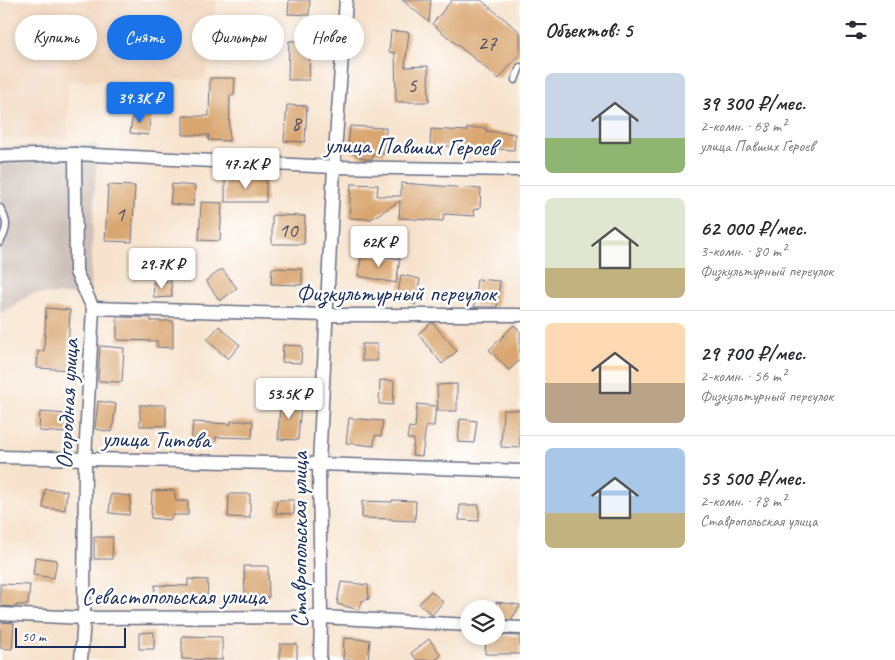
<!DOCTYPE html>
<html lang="ru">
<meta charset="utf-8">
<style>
:root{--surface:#fff;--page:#f2f2f3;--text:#2b2b33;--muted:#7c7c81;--line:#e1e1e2;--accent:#1a73e8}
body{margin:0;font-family:Caveat,sans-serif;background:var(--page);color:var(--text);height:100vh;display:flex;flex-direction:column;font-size:19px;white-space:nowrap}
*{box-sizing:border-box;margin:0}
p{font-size:16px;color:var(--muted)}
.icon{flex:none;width:28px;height:28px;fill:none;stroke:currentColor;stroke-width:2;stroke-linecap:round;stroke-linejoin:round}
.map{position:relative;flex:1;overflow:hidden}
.panel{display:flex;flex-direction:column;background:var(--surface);width:375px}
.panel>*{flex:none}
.hud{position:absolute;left:15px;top:15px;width:430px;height:45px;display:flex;gap:10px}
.fabs{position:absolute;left:460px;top:600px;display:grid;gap:10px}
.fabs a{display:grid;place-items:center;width:45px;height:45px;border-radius:50%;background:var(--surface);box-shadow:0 2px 8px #0003;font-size:25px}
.scale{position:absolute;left:15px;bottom:12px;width:111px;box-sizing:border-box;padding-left:5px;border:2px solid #1b2f5e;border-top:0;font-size:14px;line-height:18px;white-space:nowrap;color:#1b2f5e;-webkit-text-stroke:4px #fff;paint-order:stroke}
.price{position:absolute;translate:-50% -42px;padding:0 11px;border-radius:5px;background:#fff;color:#222;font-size:16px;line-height:32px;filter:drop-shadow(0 1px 2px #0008)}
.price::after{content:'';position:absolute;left:50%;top:30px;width:15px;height:11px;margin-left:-8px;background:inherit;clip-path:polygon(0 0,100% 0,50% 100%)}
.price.current{background:var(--accent);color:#fff}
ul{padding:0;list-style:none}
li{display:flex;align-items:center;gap:15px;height:125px;padding:0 25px}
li+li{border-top:1px solid var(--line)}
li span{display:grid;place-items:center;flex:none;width:140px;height:100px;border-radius:8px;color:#555}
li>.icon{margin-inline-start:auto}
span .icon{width:60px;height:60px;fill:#fffc;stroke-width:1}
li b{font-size:21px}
h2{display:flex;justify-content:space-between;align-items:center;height:60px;padding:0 25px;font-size:21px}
.tag{padding:0 18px;border-radius:22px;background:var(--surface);box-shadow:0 2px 8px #0003;font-size:18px;line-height:45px}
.tag.current{background:var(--accent);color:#fff}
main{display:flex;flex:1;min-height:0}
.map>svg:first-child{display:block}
.built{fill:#f1d5bc}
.industrial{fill:#cec1b9}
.building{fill:#d9a66f}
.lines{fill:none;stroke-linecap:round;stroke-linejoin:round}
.lane-casing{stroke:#686e85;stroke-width:9}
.street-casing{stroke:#686e85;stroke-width:15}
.lane{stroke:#fff;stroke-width:6}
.street{stroke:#fff;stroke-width:12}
.labels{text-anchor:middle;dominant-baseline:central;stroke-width:5;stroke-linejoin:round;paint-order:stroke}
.number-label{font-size:21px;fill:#4a4d62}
.street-label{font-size:24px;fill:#1b2f5e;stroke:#fff}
</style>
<main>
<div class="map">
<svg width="520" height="660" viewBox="0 0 520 660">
<rect width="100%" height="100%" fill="#fff"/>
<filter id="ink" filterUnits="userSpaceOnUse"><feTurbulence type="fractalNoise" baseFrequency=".02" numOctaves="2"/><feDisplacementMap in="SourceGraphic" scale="10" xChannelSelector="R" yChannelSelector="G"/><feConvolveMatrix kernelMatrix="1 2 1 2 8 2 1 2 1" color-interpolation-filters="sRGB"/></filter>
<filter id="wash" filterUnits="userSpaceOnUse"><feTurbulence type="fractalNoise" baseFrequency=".0096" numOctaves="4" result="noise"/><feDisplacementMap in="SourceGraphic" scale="20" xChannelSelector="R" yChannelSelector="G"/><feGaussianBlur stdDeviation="1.12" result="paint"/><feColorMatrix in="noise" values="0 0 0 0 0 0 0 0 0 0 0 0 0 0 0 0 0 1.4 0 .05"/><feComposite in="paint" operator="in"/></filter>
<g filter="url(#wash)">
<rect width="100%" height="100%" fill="#f7e3cd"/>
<path class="built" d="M0,0h217l-12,79 -137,2v57l-68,1z"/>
<path class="industrial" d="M97,143l-7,152 -59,-1 -25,17 -6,2v-166z"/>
<g id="blocks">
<g class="building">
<path d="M289,0h21l-1,15 -21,-1z"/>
<path d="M402,0h29l-2,22z"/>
<path d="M452,0h29l39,32v21l-21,26 -67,-55z"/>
<path d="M391,31l18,1 -4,35 23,-1 1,36h-33l-1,-49 -6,-1z"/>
<path d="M289,41h21l-1,39h-21z"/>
<path d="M210,78h25l-1,17h-4l-1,46 -21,-1 1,-5h-26v-19h26z"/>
<path d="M287,105l20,1 -2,36 -21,-1z"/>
<path d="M133,112l18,2 -3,21 -18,-2z"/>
<path d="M350,126l36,2 -2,26 -11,-1v6h-8l-17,-9z"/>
<path d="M467,128h19v3l29,3 -1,16 -84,-5 1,-16 36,2z"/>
<rect x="225" y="178" width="41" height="24"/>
<path d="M401,183l80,6 -1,19 -7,2 2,6 -31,-2 -1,7 -44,-3 1,-17 -29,18 -22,-1 2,-34 27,1 -1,11h24z"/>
<path d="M172,184l23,2 -2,20 -23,-2z"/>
<path d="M108,185l27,1 -3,56 -27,-1z"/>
<path d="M201,202l21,1 -2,38 -21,-1z"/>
<path d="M272,215l33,1 -1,28h-32z"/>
<path d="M362,253l38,6 -4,24 -38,-7z"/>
<path d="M272,268l30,1v16l-31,-1z"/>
<path d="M222,269l15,19 -17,13 -14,-20z"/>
<path d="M401,275l19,4 -5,26 -17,-10z"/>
<path d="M477,279l23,2 -3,26h-23z"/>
<path d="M171,281l1,16 -18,1 -1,-16z"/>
<path d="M46,308l24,2 -2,43h5l-1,17 -35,-2 1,-17h6z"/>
<path d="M117,317l34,1v3h22v27l-16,-1v-6l-40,-1z"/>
<path d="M431,323h2l24,28 -15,13 -24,-30z"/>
<path d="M514,325l6,6v29l-11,10 -20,-20z"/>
<path d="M219,326l21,19 -12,14 -21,-19z"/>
<rect x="362" y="344" width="15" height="17"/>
<path d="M283,345l19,1 -1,17 -19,-1z"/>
<path d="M100,346l24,2 -2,34 -24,-1z"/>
<path d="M380,380l14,1 -1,24 -14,-1z"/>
<path d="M457,384v27h-19l-1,-26z"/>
<path d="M98,401l18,3 -4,28 -17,-3z"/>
<path d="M280,401l21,1 -3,38 -20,-1z"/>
<path d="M417,404l19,2 -2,20h-8l-4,30 -10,-1 2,-16h-7l2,-12 6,1z"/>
<rect x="140" y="405" width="26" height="21"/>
<path d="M503,410h17v38l-19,-1z"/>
<path d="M40,412l29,2 -1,19 -29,-2z"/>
<path d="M349,418l34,3 -2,15 -6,-1 -1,11 -28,-3z"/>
<path d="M460,419l17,2 -3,22 -16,-1z"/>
<path d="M231,421h22l-1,17 -36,-1v6l-25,-1 2,-20 38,2z"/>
<path d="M45,489l22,2 -2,19 -22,-2z"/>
<path d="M174,490l2,11h12v14h-15l-3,5 -19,-2 1,-27z"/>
<path d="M111,494l20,2 -2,19 -20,-2z"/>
<path d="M229,494h21v24l-22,-1z"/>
<path d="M277,500h17v14l-18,-1z"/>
<path d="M392,500l24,1 -1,20 -23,-1v-1l-30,-1v-17l30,1z"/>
<path d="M460,505h19v16l-20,-1z"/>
<path d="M94,537h19l-1,22h-18z"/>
<path d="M35,557l22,3 -3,18 -21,-3z"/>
<path d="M244,566h24l1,31h-24z"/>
<path d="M188,579l20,1 -1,20 -31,-1v6l-22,-2 1,-18 33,1z"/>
<path d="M341,582l27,3 1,14 -7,2 -3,9 -22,-6z"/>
<path d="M0,584l30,1 -2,20h-12v2l-16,-1z"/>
<path d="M431,591l12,11 -11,13 -13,-11z"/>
<path d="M496,602l24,3v1l-9,14 -15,-1z"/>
<path d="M0,622l14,1 -2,26 -12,-1z"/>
<path d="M154,632v17h-15v-16z"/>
<path d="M496,635l24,1v18h-35l1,-18h10z"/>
<path d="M182,636l40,1v23l-40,-1z"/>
<path d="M344,638l26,2 -2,20h-25z"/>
<path d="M429,639l12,16 -6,5h-18l-6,-7z"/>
<rect x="280" y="644" width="17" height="16"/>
</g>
</g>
</g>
<g filter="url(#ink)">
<use href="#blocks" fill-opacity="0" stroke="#686e85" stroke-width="1"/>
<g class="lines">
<defs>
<g id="lane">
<path d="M515,80l5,-13"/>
<path d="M0,208c8,13 8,21 0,34"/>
</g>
<g id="street">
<path d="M75,154l1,118 17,36 -8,150 -1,160 -3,42"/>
<path d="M0,156l75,-2 259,13 186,3"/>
<path d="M93,308l234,7h193"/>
<path d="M0,457l319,7 201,7"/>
<path d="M0,614l84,4 237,-1 148,8"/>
<path d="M496,627l24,1"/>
<path d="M320,660l1,-43 -2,-153 15,-297 12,-167"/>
</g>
</defs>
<use href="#lane" class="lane-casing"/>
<use href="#street" class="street-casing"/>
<use href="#lane" class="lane"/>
<use href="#street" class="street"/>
</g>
</g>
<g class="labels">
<g class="number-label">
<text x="487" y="43">27</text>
<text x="412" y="85">5</text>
<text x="296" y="123">8</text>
<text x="120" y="214">1</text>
<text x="288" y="230">10</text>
</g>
<g class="street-label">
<text transform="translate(410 146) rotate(1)">улица Павших Героев</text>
<text x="396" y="293">Физкультурный переулок</text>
<text transform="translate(67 404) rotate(-87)">Огородная улица</text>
<text transform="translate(156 439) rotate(1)">улица Титова</text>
<text transform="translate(299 540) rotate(-90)">Ставропольская улица</text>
<text x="174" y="596">Севастопольская улица</text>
</g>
</g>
</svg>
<div class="fabs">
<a><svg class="icon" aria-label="layers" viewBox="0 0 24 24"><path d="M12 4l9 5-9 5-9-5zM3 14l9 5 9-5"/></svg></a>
</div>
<div class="scale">50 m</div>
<b class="price current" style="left:140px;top:124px">39.3K ₽</b>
<b class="price" style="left:246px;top:190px">47.2K ₽</b>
<b class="price" style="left:379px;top:268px">62K ₽</b>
<b class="price" style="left:162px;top:290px">29.7K ₽</b>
<b class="price" style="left:289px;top:420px">53.5K ₽</b>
<div class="hud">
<a class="tag">Купить</a>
<a class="tag current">Снять</a>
<a class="tag">Фильтры</a>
<a class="tag">Новое</a>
</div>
</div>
<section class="panel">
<h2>Объектов: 5<svg class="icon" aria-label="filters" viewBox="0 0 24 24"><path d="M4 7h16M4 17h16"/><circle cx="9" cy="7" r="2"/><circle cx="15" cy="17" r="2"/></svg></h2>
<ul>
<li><span style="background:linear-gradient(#c9d6e8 65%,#8fb573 0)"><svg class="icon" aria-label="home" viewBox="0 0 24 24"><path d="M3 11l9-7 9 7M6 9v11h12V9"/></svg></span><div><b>39 300 ₽/мес.</b><p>2-комн. · 68 m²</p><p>улица Павших Героев</p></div></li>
<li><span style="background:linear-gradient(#dfe7d0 70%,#c2b280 0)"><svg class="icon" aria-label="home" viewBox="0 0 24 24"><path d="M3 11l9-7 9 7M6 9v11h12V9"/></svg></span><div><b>62 000 ₽/мес.</b><p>3-комн. · 80 m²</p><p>Физкультурный переулок</p></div></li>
<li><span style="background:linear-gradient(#ffd9b3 60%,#b9a48a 0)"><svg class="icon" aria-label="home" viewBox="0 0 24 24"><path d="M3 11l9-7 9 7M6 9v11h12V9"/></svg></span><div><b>29 700 ₽/мес.</b><p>2-комн. · 56 m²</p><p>Физкультурный переулок</p></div></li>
<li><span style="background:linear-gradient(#a9c7e8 65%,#c2b280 0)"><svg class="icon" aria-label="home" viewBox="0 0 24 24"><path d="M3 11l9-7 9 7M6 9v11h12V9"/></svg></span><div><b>53 500 ₽/мес.</b><p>2-комн. · 78 m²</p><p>Ставропольская улица</p></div></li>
</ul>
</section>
</main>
